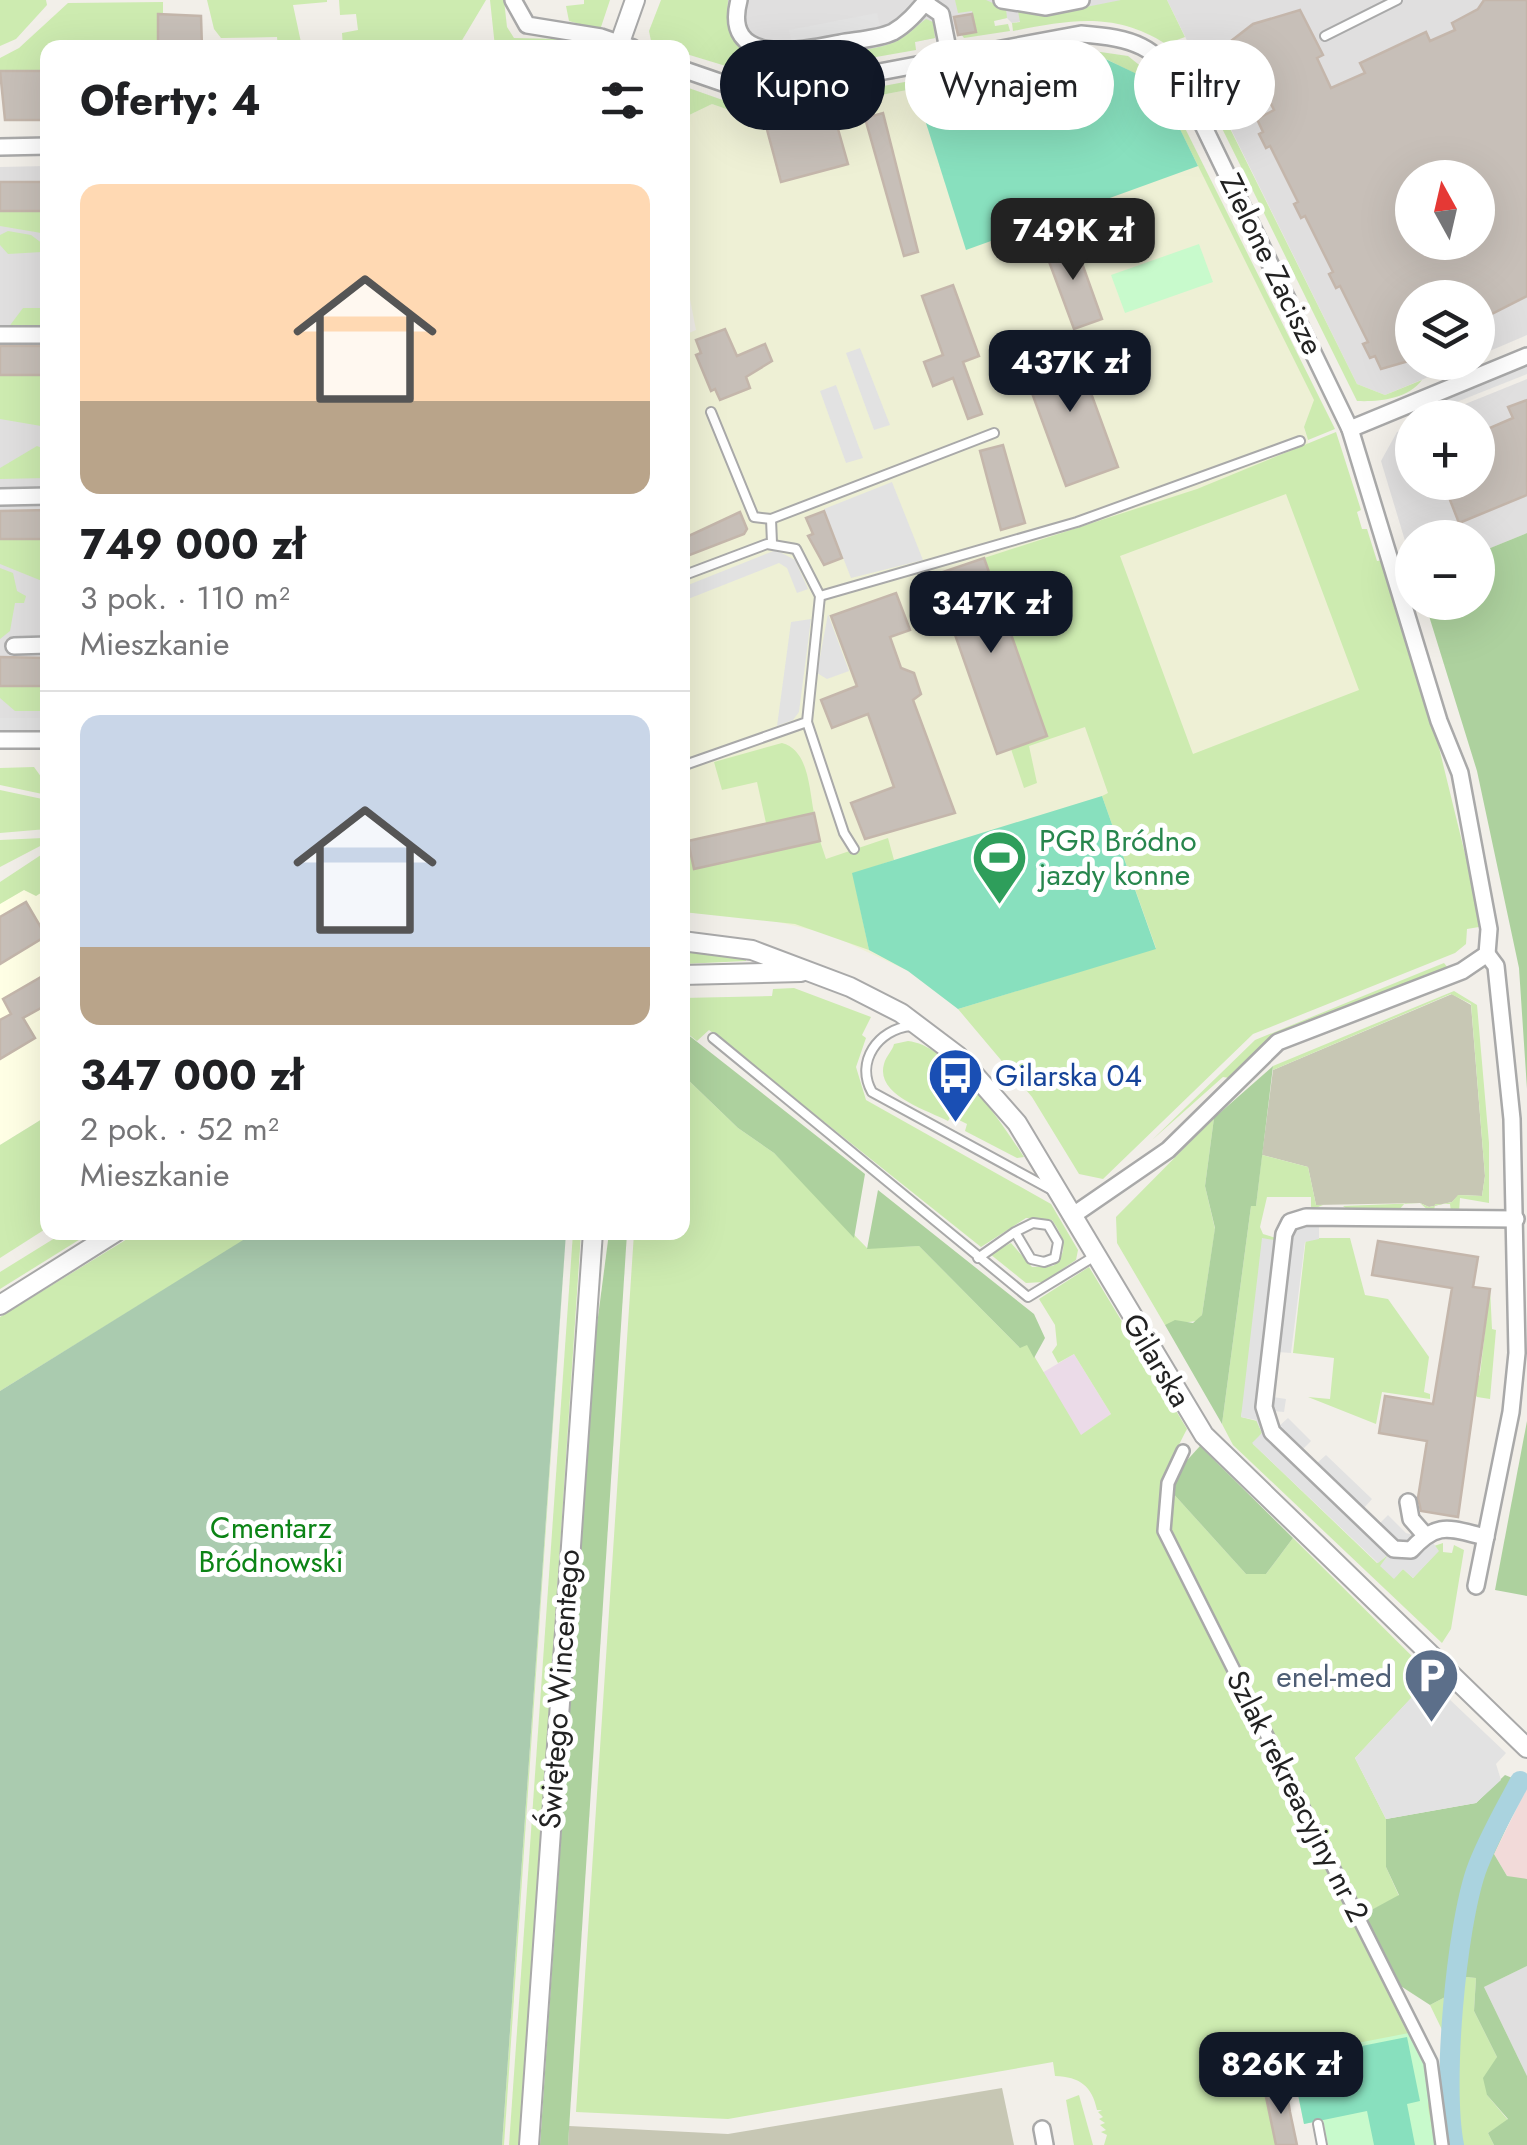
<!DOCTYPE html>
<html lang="pl">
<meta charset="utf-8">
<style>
:root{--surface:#fff;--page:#f2f2f2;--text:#202124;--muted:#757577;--line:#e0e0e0;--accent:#111827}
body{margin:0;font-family:Jost,sans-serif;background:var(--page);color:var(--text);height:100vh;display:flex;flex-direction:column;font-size:38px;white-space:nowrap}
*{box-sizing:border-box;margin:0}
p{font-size:32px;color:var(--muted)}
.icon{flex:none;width:55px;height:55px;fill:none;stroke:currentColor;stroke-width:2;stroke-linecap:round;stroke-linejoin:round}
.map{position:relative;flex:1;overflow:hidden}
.details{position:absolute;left:40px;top:40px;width:650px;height:1200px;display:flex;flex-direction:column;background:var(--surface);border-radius:20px;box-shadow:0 10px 40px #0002}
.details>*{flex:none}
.guide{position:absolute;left:720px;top:40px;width:655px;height:90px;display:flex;gap:20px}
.needle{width:65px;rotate:352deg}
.fabs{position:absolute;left:1395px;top:160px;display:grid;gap:20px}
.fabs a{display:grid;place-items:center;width:100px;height:100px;border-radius:50%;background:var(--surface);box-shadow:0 10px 40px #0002;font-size:50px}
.price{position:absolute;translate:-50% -85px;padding:0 22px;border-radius:20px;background:var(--accent);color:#fff;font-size:32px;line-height:65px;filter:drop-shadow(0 2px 5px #0008)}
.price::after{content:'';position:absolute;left:50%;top:60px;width:30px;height:22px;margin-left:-15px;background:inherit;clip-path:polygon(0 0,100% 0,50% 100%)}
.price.on{background:#222;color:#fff}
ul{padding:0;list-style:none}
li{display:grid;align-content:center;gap:20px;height:530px;padding:0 40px}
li+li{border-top:2px solid var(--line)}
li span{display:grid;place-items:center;height:310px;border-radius:20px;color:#555}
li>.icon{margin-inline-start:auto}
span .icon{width:180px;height:180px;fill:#fffc;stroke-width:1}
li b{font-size:42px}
h2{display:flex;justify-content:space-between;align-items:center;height:120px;padding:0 40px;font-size:42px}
.pill{padding:0 35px;border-radius:45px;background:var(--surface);box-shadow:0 10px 40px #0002;font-size:35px;line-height:90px}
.pill.on{background:var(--accent);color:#fff}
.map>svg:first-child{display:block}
.residential{fill:#e0dfdf;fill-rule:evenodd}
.commercial{fill:#f2dad9}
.industrial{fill:#ebdbe8}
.education{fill:#ffffe5}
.construction{fill:#c7c7b4}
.farmland{fill:#eef0d5}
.grass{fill:#cdebb0;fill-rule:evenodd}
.forest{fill:#add19e}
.cemetery{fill:#aacbaf}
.park{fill:#c8facc}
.pitch{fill:#88e0be}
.parking{fill:#e2e2e2}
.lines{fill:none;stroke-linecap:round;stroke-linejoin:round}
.canal{stroke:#aad3df;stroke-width:20}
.building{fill:#c7bfb8;stroke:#c4b6ab;stroke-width:2.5;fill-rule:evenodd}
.service-casing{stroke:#a9a9a9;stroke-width:12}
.pedestrian-casing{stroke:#a9a9a9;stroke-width:16}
.minor-casing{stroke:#a9a9a9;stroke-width:20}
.tertiary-casing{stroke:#a9a9a9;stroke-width:22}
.service{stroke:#fff;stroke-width:8}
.pedestrian{stroke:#fff;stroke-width:11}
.minor{stroke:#fff;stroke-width:15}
.tertiary{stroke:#fff;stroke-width:18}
.labels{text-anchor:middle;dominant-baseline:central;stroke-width:10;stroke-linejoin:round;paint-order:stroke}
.street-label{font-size:30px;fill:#222;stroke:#fff}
.leisure-label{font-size:30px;fill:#27864d;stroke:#fff;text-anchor:start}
.transit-label{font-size:30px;fill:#164399;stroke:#fff;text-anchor:start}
.park-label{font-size:30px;fill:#0c8416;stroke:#fff}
.service-label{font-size:30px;fill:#4e5e75;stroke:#fff;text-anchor:end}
</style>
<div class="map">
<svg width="1527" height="2145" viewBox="0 0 1527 2145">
<rect width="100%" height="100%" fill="#f2efe9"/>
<g class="residential">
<path d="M719,0h415l-122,23 -5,-5 -32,6 1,8 -18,3 -2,-6 -21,4v5l-158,30 -51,-8z"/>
<path d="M1167,0h360v335l-49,21v-58h-66v64l50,1 -77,32 -28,-11zM1412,178h66v64h-66z"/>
<path d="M47,166v566h-47v-565z"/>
<path d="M1527,379v154l-49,20v-15h-66v26l-31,-103 16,-29 15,-6v56h66v-64l-45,-1z"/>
<path d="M1527,1966v110l-43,-89z"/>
</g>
<path class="commercial" d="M1527,1788v91l-3,1 -17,-4 -13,-22z"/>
<path class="industrial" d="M1074,1354l37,60 -30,22 -39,-63z"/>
<path class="education" d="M47,868v248l-47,29v-249z"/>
<g class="construction">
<path d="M1452,994l19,11 14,171 -3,20 -23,-1 -7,7 -23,5 -9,-4 -104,2 -8,-38 -46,-12 11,-85z"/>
<path d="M1002,2088l12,57h-446l1,-19 159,8z"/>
</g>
<path class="farmland" d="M1095,54l63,30 157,317 -11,26 10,38 88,220 -246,264 -198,60 -50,-38 -79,-37 -68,-16 -78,-6 -1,-576 14,-6 -13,-67v-145l29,-14 43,15z"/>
<g class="grass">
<path d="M0,0h46l1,5 -31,34 -16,7z"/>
<path d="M207,0h120v2l-34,3 9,42 -24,1 -1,-11 -56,1 -7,-9z"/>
<path d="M339,0h147l-28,47 -115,1 -1,-15 16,-3 -2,-16 -16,1z"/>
<path d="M490,0h14l3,27 7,11 46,1 34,8h-99z"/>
<path d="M584,0h26l-10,30 -31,-9 -3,-15 18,-2z"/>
<path d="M661,0h67c-6,77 65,62 114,53 17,-3 37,-4 53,-11 13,-6 21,-16 31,-23l7,3 2,16 -20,4 1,8 -154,27 -79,-24 -1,-5 -31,-7 -2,-10z"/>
<path d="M955,0h31l20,9 1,9 -13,3 1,5 13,-2 2,7 -46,7 -3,-4 14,-3 -3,-20 -14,2z"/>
<path d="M1121,0h46l18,37 -19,7c-52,-33 -96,-24 -153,-13l-1,-8 8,-1 -2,-11 43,1z"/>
<path d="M163,2v12l-5,1v32l-110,1 -1,23h-47v-13l19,-10 49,-45z"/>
<path d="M1187,42l170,342 28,11 37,-15c-14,19 -44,22 -65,21l-155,-313 -22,-32v-10z"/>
<path d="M1080,49l48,7 35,28 172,345 -27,11 -4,-13 10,-27 -156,-315 -62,-31 -341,65 -43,-15 -29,14v-32l51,18 32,4z"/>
<path d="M0,211h47v23l-47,-8z"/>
<path d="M8,231l23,4 12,9 -1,8 -34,2 -8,-9v-10z"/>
<path d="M23,308h24v22l-39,-2z"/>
<path d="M0,375h47v52l-47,-8z"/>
<path d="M1336,432l25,78 -4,2 5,17h5l10,32 7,-1 49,163 33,135h5l8,69 -12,2 -1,15 -11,9 -202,81 -150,145 -24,-5 -47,-77 -74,-88 198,-61 -54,-152 6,-3 -23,-66 -56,19 8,37 -13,5 -13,-39 36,-13 -63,-178 213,-69zM1286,494l73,196 -166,64 -73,-198z"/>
<path d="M37,446l10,4v28l-47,1v-11z"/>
<path d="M0,539h47v44l-47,-19z"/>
<path d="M0,568l13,5 4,18 9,5 -2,7h-9l-5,28 -10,8z"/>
<path d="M0,686h47v25h-32l-15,-13z"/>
<path d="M782,743c27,7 27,46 32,70l-48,10 -9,-41 -35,8 -8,-28z"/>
<path d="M34,767l13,18v10l-47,-10v-17z"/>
<path d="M0,790l47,10v29l-47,4z"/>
<path d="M43,838l1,6 -44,23v-27z"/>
<path d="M888,838l6,22 -41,14 16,76 -74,-26 -112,-12 1,-70 4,-1 7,28 125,-28 6,18z"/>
<path d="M47,851v38l-11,7 -12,-6 -24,14v-22z"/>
<path d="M683,950l63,7v4l-63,3z"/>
<path d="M1444,963l4,5 -185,76 -34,34 -6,-1 -71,63 103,-100z"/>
<path d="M794,988l77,29 -9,18 4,3 -10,29 10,33 185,104 27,46 -2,10 -33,22 -17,1 -36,-29 21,-11 21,24 21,-1c17,-14 10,-30 -1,-46l-26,-2 -45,29 -272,-217 -12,11 -14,-11 -1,-32 90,-2 1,-7z"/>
<path d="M1454,991l23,14 12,138v60l-29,-5 -1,14h-8l-1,-8h-15l-1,8 -5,-1 -9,-8h-15l-7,8 -51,-2 -4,-3 77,-3 9,4 23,-5 6,-7 24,1 3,-20 -14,-172 -20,-10 -178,76v-4z"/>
<path d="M908,1041c42,4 94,82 116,116l-7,1 -52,-27 2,-7 -16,-8 -3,5c-21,-11 -73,-26 -64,-57 2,-8 9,-14 10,-20z"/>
<path d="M683,1075l55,53 36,25 93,95 52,-2 100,101 8,-3 54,91 30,-21 -37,-60 -16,9 -6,-11 5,-7 -2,-20 -16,-26 50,-32 98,162c-16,31 -35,67 -26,104l270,538 6,74h-7l-139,-85 4,18 -33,7 1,3 18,-3 1,4 -17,3 11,53h-172l3,-10 -6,-3 5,-2 -6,-5 5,-2 -6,-4 4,-2 -5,-5 4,-2h-5c-5,-24 -17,-33 -42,-34l-2,-14 -325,57 -152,-7 58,-879 48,-1z"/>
<path d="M47,1116v112l-47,30v-113z"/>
<path d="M1214,1118l-9,68 10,43 -13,86 -5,6 -32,4 -48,-82 -1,-26z"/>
<path d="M1262,1155l46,12 8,38h7l-12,5v-13h-44l-7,30 3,7 13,4 -35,179 16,4 5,12 -9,11 124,119 11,-8 5,23 10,-9 10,9 25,-27 -4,-5 9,-3v9l9,1 2,-8 10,5 -13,79 -9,14 -209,-198 -11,-21 29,-218h5z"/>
<path d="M63,1233h27l-90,56v-17z"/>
<path d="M137,1233h119l-256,158v-74z"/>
<path d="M566,1233l-62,912h-2z"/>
<path d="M573,1233h8l-61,912h-11z"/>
<path d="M1306,1238h44l15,57 23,4 41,58 -5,35 6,2v5l-48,-7 -6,32 -68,-27 22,2 4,-41 -41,-5z"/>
<path d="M1490,1288l2,41 4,1 -6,69 -13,-2 -4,-6 7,-17z"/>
<path d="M1170,1490l76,84h20l27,-36 139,138 -77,82 31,61v48l13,29 -37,19 -192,-382z"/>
<path d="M1456,1976l20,2 -2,33 23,46 -10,38 21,25 -20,13 6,12h-48l-7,-75 6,-34 -15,-31 19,-10z"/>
<path d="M1079,2095l14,50h-19l-8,-45z"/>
</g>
<g class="forest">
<path d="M1527,533v556l-8,-121 -42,-197 -52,-168 53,-1v-49z"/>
<path d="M682,1030l183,144 -11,64 -80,-85 -36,-25 -55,-53z"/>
<path d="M1273,1066l-17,140h-5l-29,218 -57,-99 10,-5 18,3 9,-8 13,-87 -10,-42 9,-68z"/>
<path d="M878,1190l156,124 11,24 -11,20 -7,-13 -7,3 -101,-102 -52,3z"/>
<path d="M609,1233h18l-59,912h-28l55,-805z"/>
<path d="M1527,1421v175l-32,-6z"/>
<path d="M1200,1446l93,92 -27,36h-20l-76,-84 10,-22z"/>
<path d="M1505,1775l22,9 -33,70 13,22 20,3v87l-43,21 43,89v69h-33l-6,-12 20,-14 -21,-24 -4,-17 14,-21 -23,-46 2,-33 -20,-2 -7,19 -19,10 -34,-22 -34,-68 37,-20 -13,-28v-48l90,-16z"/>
</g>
<path class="cemetery" d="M256,1232l310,1 -64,912h-502v-754z"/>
<g class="park">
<path d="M1199,244l14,38 -88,31 -14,-38z"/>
<path d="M1409,2033l21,43 -2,31 7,38h-107l-5,-25 -19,4 -14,-68z"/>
</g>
<g class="pitch">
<path d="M1095,54l63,30 40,82 -232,84 -51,-162z"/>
<path d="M1102,796l54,153 -198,60 -50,-38 -39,-21 -17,-77z"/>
<path d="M1407,2037l13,64 -13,3 8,41h-41l-7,-34 -63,13 -13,-64z"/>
</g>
<g class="parking">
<path d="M877,13l3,13 -88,18 -3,-14z"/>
<path d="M860,348l30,77 -16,5 -28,-77z"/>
<path d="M1527,365v9l-83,33 -3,-8z"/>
<path d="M836,385l27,73 -17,5 -26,-72z"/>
<path d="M892,482l31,78 -72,18 -27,-69z"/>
<path d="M776,550l19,10 13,29 -11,4 -10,-25 -8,-5 -96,38v-14z"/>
<path d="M828,614l21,57 -22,8 -10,-6z"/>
<path d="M811,619l-12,93 -6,8 -16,6 14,-104z"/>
<rect x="0" y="718" width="47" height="14"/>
<path d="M1306,1225h13v14l-14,3 -14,111 -13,-1 -5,45 13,2 -2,13 -12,-1 6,16 10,-9 23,23 -9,9 14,14 10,-9 46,44 -9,10 16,15 9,-9 18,18 25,7 8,11 -26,27 -10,-9 -9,10 -14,-13 8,-11 -10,8 -126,-120 10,-10 -6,-13 -15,-3 21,-179 12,2z"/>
<path d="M1425,1683l9,10 13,4 59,56 -10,11 5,16 -25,23 -90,16 -31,-61z"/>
</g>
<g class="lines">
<path class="canal" d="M1454,2145c-12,-61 2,-215 22,-274 11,-31 29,-61 44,-90"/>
</g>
<g class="building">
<path d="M1484,0h43v296l-49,25v-23h-66v62l-31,9 -6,-13 -5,2 -7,-14 5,-2 -28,-56 -4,2 -7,-14 4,-2 -28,-56 -4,2 -7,-14 4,-2 -28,-56 -4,2 -7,-14 4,-2 -6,-13 17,-9 -13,-26 -17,9 -9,-18 -4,2 -9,-29 31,-24 47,-14 23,45 -6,3 14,30 34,-15 -5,-10 66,-31 4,9 25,-11 -3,-7 26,-14zM1412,178h66v64h-66z"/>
<path d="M158,14l43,2 1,32h-44z"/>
<path d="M972,14l4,18 -18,3 -4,-18z"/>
<path d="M0,71h48v49h-43z"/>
<path d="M832,108l16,56 -67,18 -15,-56z"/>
<path d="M883,113l35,139 -14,4 -39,-138z"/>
<rect x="0" y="182" width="48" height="29"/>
<path d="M1073,238l29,81 -28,10 -30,-81z"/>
<path d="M953,285l26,71 -16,6 19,52 -14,5 -15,-41 -20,8 -9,-24 19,-7 -21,-59z"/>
<path d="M725,329l12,27 28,-12 7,17 -26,16 4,11 -30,12 -5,-11 -4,2 -15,-36 5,-2 -5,-13z"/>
<path d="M1073,344l45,123 -52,19 -45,-123z"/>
<rect x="0" y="346" width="48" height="29"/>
<path d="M1527,400v95l-68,28 -16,-41h35v-49l35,-15 -5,-11z"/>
<path d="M1003,445l22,78 -24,7 -21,-79z"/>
<path d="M48,510v29h-48v-28z"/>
<path d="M824,511l18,47 -18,7 -16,-29 5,-2 -7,-16z"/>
<path d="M740,512l7,17 -3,5 -62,24v-19z"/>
<path d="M984,558l63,178 -50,18 -63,-179z"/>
<path d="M896,593l14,37 -20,7 11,31 13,5 7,21 -8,6 42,113 -90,26 -14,-36 43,-16 -26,-73 -36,14 -11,-28 36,-14 -26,-70z"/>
<path d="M0,657l48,1v28h-48z"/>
<path d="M814,813l6,28 -126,28 -6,-28z"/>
<path d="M26,902l20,34 -46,28v-47z"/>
<path d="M48,973v31l-25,14 12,20 -35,21v-39l11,-6 -8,-15z"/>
<path d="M1378,1241l100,16 -5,30 17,2 -32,228 -37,-6 -3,-13 9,-57 -48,-8 6,-37 48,8 19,-116 -80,-13z"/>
<path d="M1286,2088l4,24 7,33h-21l-11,-53z"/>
</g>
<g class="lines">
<defs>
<g id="service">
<path d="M1325,36l72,-36"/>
<path d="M711,412l43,105 17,2"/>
<path d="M772,543l-1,-24 223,-86"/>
<path d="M682,576l85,-32 29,5 24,47 -13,126 -125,44"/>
<path d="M820,596l257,-74 223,-81"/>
<path d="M807,722l37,111 10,16"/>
<path d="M911,1026c-33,3 -56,36 -39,66l178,97"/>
<path d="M713,1038l315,259 67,-41"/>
<path d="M978,1258l37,-26 16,27 13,3 11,-4 3,-16 -10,-17 -15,-2 -18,9"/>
<path d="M1318,2124l4,21"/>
</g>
<path id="pedestrian" d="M1183,1451l-15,32 -4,48 267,531 11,83"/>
<g id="minor">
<path d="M513,0l14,25 74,12 32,11"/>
<path d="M739,0c-18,68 65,50 101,43 16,-3 38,-4 53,-11 14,-8 24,-20 34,-32"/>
<path d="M1002,0l44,7 35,-7"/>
<path d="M925,3l16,11 9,45"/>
<path d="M682,69l61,21 25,3 313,-59c53,4 74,11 105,56l164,339 89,292 21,52 29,156 -2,25 -25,17 -184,71 -110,108 -96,66"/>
<path d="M0,147l48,-1"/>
<path d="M0,335h48"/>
<path d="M1350,429l177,-73"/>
<path d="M0,497l48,-1"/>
<path d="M14,646l34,-1"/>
<path d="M0,740h48"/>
<path d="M1408,1502l3,17 14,16"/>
<path d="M1486,1537c-36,-8 -48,-17 -75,13l-17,-1 -122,-117 -8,-25 20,-173 6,-12 16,-5 210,2"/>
<path d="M1476,1586l35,-174 6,-59 -5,-234 -16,-153 -9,-12"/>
<path d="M1042,2129l3,16"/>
</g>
<g id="tertiary">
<path d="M618,48l17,-48"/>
<path d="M682,941l70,9 98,37 51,26 57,43 59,67 187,312 323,313"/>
<path d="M682,975l119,-3"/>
<path d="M0,1305l116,-73"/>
<path d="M529,2145l64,-913"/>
</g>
</defs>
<use href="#service" class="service-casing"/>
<use href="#pedestrian" class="pedestrian-casing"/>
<use href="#minor" class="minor-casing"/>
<use href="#tertiary" class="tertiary-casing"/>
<use href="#service" class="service"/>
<use href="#pedestrian" class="pedestrian"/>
<use href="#minor" class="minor"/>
<use href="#tertiary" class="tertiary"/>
</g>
<defs>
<symbol id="stadium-pin" viewBox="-11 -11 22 30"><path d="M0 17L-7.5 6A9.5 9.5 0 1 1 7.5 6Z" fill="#2e9e5b" stroke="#fff"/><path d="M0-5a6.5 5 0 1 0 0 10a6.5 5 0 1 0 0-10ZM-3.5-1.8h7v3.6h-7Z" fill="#fff"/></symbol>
<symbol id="bus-pin" viewBox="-11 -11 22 30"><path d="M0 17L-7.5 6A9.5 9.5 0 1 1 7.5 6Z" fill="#1a4fb4" stroke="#fff"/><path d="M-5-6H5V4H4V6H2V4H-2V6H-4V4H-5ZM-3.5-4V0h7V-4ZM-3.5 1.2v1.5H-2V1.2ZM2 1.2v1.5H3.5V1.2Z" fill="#fff"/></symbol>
<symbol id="parking-pin" viewBox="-11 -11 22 30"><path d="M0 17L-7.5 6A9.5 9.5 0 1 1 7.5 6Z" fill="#5c6f8a" stroke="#fff"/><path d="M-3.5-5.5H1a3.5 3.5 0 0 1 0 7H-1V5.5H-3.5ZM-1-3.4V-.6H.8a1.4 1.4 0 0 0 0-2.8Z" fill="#fff"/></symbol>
</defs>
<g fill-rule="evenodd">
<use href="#stadium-pin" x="968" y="826" width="63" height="86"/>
<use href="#bus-pin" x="924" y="1044" width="63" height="86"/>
<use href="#parking-pin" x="1400" y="1644" width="63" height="86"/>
</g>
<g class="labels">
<g class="street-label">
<text transform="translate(1272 264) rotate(64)">Zielone Zacisze</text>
<text transform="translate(1157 1360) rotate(59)">Gilarska</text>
<text transform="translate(559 1689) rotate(-86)">Świętego Wincentego</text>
<text transform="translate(1298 1796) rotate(63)">Szlak rekreacyjny nr 2</text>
</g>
<g class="leisure-label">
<text x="1039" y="840">PGR Bródno<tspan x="1039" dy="34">jazdy konne</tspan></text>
</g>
<g class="transit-label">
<text x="995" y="1075">Gilarska 04</text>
</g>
<g class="park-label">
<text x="271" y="1527">Cmentarz<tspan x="271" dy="34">Bródnowski</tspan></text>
</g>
<g class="service-label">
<text x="1392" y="1676">enel-med</text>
</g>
</g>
</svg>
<div class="fabs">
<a><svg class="needle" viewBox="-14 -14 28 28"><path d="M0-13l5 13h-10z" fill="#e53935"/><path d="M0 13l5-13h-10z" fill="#757577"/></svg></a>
<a><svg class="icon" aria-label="layers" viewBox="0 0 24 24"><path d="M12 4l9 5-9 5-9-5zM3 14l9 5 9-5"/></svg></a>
<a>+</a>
<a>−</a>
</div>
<b class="price on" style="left:1073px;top:283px">749K zł</b>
<b class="price" style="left:1070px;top:415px">437K zł</b>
<b class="price" style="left:991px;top:656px">347K zł</b>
<b class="price" style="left:1281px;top:2117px">826K zł</b>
<div class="guide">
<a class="pill on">Kupno</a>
<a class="pill">Wynajem</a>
<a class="pill">Filtry</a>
</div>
<section class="details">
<h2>Oferty: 4<svg class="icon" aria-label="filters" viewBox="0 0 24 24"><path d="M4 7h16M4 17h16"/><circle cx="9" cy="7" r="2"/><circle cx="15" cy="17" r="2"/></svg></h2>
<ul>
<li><span style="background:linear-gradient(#ffd9b3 70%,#b9a48a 0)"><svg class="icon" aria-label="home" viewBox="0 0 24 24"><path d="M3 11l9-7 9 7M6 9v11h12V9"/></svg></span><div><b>749 000 zł</b><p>3 pok. · 110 m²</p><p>Mieszkanie</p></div></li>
<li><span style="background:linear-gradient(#c9d6e8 75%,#b9a48a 0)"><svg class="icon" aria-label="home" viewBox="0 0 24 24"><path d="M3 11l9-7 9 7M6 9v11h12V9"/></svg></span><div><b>347 000 zł</b><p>2 pok. · 52 m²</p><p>Mieszkanie</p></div></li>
</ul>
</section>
</div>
